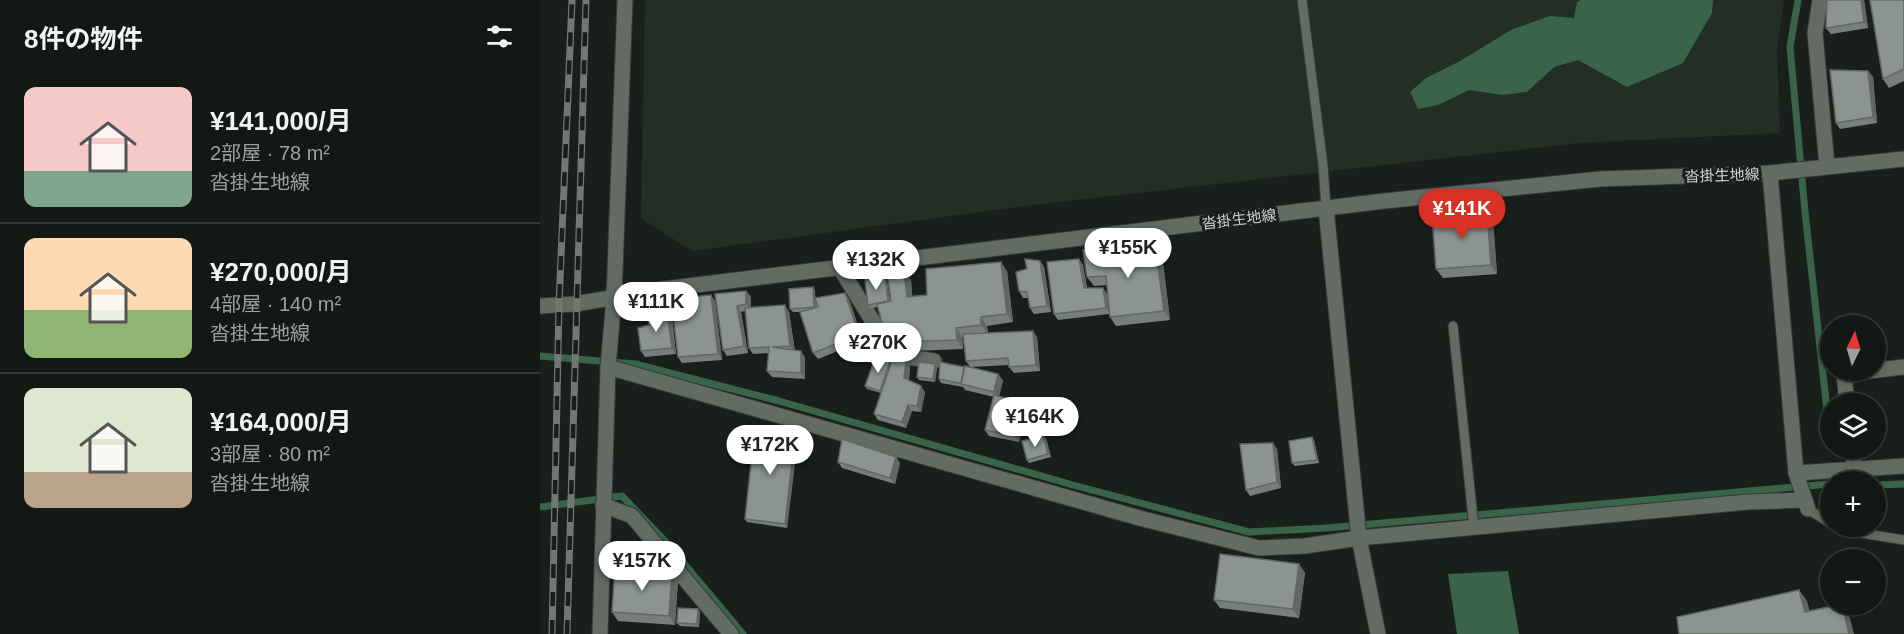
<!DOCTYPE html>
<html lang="ja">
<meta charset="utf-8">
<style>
:root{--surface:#131814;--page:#1c211d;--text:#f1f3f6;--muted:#9da0a0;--line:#323734;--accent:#d93025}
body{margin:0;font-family:Arial,"Noto Sans JP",sans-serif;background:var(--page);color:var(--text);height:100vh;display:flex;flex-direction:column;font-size:22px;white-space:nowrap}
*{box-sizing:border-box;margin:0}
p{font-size:20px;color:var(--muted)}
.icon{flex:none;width:33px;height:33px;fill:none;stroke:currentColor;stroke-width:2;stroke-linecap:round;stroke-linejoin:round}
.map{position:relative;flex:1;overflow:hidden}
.details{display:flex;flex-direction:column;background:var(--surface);width:540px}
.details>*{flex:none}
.needle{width:39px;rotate:5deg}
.tools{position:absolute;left:1280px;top:315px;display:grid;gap:12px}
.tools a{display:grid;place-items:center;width:66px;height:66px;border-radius:50%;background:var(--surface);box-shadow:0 3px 9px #0003,0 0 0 2px var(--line);font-size:30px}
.price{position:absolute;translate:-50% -51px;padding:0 14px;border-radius:21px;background:#fff;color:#222;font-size:20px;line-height:39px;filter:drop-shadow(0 2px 3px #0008)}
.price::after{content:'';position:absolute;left:50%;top:36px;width:18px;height:14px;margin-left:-9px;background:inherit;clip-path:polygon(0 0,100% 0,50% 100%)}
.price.active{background:var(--accent);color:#fff}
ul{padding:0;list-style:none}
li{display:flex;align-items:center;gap:18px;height:150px;padding:0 24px}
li+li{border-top:2px solid var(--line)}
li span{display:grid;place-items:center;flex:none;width:168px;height:120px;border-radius:12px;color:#555}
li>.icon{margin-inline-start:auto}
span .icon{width:72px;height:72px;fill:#fffc;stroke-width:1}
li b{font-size:26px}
h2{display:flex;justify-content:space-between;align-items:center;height:72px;padding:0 24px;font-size:26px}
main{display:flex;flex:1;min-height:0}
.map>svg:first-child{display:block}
.built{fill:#222e26}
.water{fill:#3a644a}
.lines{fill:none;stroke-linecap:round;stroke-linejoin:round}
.stream{stroke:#3a644a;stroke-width:7}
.lane-casing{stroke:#353a37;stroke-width:11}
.street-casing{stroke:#353a37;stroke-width:17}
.secondary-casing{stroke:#353a37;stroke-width:17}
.lane{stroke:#636b65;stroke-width:9}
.street{stroke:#636b65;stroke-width:15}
.secondary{stroke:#636b65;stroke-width:15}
.rail-casing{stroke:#717773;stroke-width:7}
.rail{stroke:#19201b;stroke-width:4.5;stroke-dasharray:14;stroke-linecap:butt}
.wall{fill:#787f7a}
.shaded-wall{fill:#616863}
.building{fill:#8b948e;stroke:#616863;stroke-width:1.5}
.labels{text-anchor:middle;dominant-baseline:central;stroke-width:6;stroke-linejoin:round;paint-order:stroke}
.street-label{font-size:15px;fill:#d0d4d1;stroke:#19201b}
</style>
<main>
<section class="details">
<h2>8件の物件<svg class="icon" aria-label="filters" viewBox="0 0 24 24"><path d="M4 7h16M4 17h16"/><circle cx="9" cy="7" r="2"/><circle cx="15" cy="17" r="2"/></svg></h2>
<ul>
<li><span style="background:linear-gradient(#f6c9c9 70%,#7fa58c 0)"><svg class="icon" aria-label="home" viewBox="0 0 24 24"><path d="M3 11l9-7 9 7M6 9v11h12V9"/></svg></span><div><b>¥141,000/月</b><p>2部屋 · 78 m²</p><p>沓掛生地線</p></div></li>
<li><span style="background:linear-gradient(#ffd9b3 60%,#8fb573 0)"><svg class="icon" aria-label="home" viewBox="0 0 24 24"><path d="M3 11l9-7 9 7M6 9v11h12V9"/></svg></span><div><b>¥270,000/月</b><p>4部屋 · 140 m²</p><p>沓掛生地線</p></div></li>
<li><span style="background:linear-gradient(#dfe7d0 70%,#b9a48a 0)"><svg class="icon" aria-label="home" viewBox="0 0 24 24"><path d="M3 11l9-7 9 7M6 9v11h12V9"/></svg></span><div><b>¥164,000/月</b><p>3部屋 · 80 m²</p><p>沓掛生地線</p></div></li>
</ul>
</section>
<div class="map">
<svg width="1364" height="634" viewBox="0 0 1364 634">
<rect width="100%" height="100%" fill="#19201b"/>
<path class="built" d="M105,0h1139l-7,51 3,82 -201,10 -538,61 -349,47 -51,-33z"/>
<g class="water">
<path d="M1041,0h132l-1,13 -29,50 -56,24 -49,-27 -24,7 -27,25 -25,3 -33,-5 -31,15 -20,4 -8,-17 16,-14 34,-17 51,-31 39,-14 24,2 3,-16z"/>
<path d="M968,571l11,63h-62l-9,-60z"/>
</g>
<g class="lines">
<g class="stream">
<path d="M1258,0l-8,47 15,165 24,216"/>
<path d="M0,356l95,8 144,37 294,84 176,47 77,-4 504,-44"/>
<path d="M1335,485l29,-1"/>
<path d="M0,507l82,-11 43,45 78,93"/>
</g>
<defs>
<g id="lane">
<path d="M762,0l21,165 3,43"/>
<path d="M913,326l21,202"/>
<path d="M1269,510l21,13"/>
<path d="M1297,526l6,4 61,10"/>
</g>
<g id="street">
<path d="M1280,0l-5,33 12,133"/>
<path d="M1230,173l26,300 12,36"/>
<path d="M786,208l33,330 19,96"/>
<path d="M300,268l45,73 10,14 39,6"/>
<path d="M68,367l535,152 116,29 46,-2 54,-8 389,-36 57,-2"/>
<path d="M1307,404l-3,-30 60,-7"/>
<path d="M1312,448l3,22"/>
<path d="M1256,473l108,-7"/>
<path d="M63,505l29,11 99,118"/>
</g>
<g id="secondary">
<path d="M0,306l35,-2 88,-15 721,-88 216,-22 170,-6 134,-14"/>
<path d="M60,634l8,-267 6,-69 11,-298"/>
</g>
</defs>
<use href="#lane" class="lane-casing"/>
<use href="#street" class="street-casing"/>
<use href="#secondary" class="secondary-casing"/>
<use href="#lane" class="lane"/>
<use href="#street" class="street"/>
<use href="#secondary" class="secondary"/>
<defs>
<g id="rail">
<path d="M12,634l7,-330 13,-304"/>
<path d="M27,634l19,-634"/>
</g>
</defs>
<use href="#rail" class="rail-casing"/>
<use href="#rail" class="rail"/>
</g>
<g class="wall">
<path d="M1287,0h37l4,28 -37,6 -5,-6z"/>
<path d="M1364,0v81l-15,7 -6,-9z"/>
<path d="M1328,71l5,6 4,46 -37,6 -4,-6z"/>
<path d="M953,221l4,53 -54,4 -7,-9z"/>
<path d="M615,246l7,9 8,65 -54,6 -6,-9 -1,-3 -51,6 -4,-6 25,-55 4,6 4,23h16l4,6v-9l-13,1 -7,-9z"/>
<path d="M500,261l4,6 7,45 -17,2 -4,-6 -2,-10h-5l-4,-7 8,-22z"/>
<path d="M467,271l6,51 -26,4 1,7 49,4 3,34 -26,2 -5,-6v-2l-38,2 32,13 -4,17 28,12 -8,33 -30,-6 -4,-6 9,-33 -29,-7 -2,-3 -22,-4 -2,-4 26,-11 5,-1 -4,-6 -3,-24h-1l1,12 -51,2 -7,-11 -15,-2 -6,-8 -6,-23 -8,1 -2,-3 19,-24 3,20 21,-21 1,16 15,-1z"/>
<path d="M273,287l2,3v8l34,1 14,42 -45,18 -5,-6 -11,-41h-9l-3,-3z"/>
<path d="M206,291l5,6v10l38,5 6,39h6l4,7v21l-33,-2 -5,-6 2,-18 -16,1 -4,-6 -4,-37 -4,1 7,41 -21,3 -4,-6 -8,-56z"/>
<path d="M175,301l7,59 -40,3 -4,-6 13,-45z"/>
<path d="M132,318l4,36 -31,3 -4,-6z"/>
<path d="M350,361h16l4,6 -1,13 16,12 -4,20 -9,-1 -6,17 -28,-8 -4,-6 7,-21 -14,-4 -2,-3z"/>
<path d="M395,364l2,4 -2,14 -16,-2 -2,-3z"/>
<path d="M258,437l-11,91 -40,-6 -2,-3z"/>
<path d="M506,438l5,19 -22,6 -2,-3z"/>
<path d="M774,440l5,23 -24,3 -3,-3z"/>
<path d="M737,449l4,39 -31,8 -4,-6z"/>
<path d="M356,457l4,6 -5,21 -53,-16 -4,-6z"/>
<path d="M759,564l6,9 -6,45 -79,-10 -6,-8z"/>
<path d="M138,580l-3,45 -57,-4 -6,-9z"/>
<path d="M158,609l2,3 -1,15 -19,-1 -3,-3z"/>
</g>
<g class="shaded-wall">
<path d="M1321,0h3l4,28 -4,-6z"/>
<path d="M1328,71l5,6 4,46 -4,-6z"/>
<path d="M947,212l6,9 4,53 -6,-9z"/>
<path d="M615,246l7,9 8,65 -6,-9z"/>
<path d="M539,259l4,6 5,29 -4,-6z"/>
<path d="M500,261l4,6 7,45 -4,-6z"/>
<path d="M461,262l6,9 6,51 -6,-8z"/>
<path d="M364,271l7,9 2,26 -6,-9z"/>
<path d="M345,278l2,3 4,25 -2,-3z"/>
<path d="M273,287l2,3 1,20 -2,-3z"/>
<path d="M563,288l4,6 3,20 -4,-6z"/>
<path d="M206,291l5,6v14l-5,-7z"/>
<path d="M305,293l4,6 14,42 -4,-6z"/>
<path d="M171,295l4,6 7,59 -4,-6z"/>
<path d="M245,305l4,7 6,40 -5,-6z"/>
<path d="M197,306l4,6 7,41 -4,-7z"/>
<path d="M127,312l5,6 4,36 -4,-6z"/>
<path d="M441,317l6,9 1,8 -7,-9z"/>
<path d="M416,328l6,9 1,12 -6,-9z"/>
<path d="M493,331l4,6 3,34 -4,-6z"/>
<path d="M261,351l4,7v21l-4,-6z"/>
<path d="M366,361l4,6 -2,17 -4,-6z"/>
<path d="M395,364l2,4 -2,14 -2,-3z"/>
<path d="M458,374l5,6 -5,18 -4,-6z"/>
<path d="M381,386l4,6 -4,20 -4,-6z"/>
<path d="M483,403l4,6 -8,33 -4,-6z"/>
<path d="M368,405l4,6 -6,17 -4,-6z"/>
<path d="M255,434l3,3 -11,91 -2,-4z"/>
<path d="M503,435l3,3 5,19 -3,-3z"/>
<path d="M772,437l2,3 5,23 -2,-3z"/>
<path d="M733,443l4,6 4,39 -4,-6z"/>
<path d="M356,457l4,6 -5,21 -5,-6z"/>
<path d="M759,564l6,9 -6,45 -6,-9z"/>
<path d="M132,572l6,8 -3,45 -6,-9z"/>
<path d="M1259,590l8,11 6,22 -8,-11z"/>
<path d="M1302,604l7,11 5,19h-5z"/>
<path d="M158,609l2,3 -1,15 -2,-3z"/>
</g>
<g class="building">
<path d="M1287,0h34l3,22 -38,6z"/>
<path d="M1330,0h34v69l-21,10z"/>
<path d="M1290,70l38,1 5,46 -37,6z"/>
<path d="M947,212l4,53 -55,4 -4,-53z"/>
<path d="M615,246l9,65 -54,6 -4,-41 -19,1 -4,-27z"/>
<path d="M485,259l15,2 7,45 -17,2 -3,-16 -8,-1 -3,-19 11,-3z"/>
<path d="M539,259l5,29h19l3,20 -52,6 -7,-52z"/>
<path d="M461,262l6,52 -26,3v8l-25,3 1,12 -51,2 -4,-11 -18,-1 -7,-26 14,-3 -4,-29 17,-1 3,26 20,-2 -1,-26z"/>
<path d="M345,278l3,23 -20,4 -3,-25z"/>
<path d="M273,287l1,20 -24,2 -1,-20z"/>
<path d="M206,291v13l-9,2 7,40 -21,4 -8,-56z"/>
<path d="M305,293l14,42 -46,18 -13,-41 18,-5 -3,-9z"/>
<path d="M171,295l7,59 -40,3 -5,-44 18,-1 -1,-15z"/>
<path d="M245,305l5,41 -18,1 29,4v22l-34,-2 2,-24 -20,1 -4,-40z"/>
<path d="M127,312l5,36 -31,3 -3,-23 11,-3 -2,-11z"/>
<path d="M493,331l3,34 -27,2 -1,-9 -42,3 -3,-27z"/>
<path d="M336,356l14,5 -10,30 -15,-5z"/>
<path d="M352,360l14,1 -2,17 17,8 -4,20 -9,-1 -6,17 -28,-8z"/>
<path d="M379,362l16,2 -2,15 -16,-2z"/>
<path d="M400,362l24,5 -3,17h3l-25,-5z"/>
<path d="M425,366l33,8 -4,18 -33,-8z"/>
<path d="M454,395l29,8 -8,33 -30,-6z"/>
<path d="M215,427l40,7 -10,90 -40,-5z"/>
<path d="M503,435l5,19 -21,6 -5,-19z"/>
<path d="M772,437l5,23 -25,3 -3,-22z"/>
<path d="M302,439l54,18 -6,21 -52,-16z"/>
<path d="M733,443l4,39 -31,8 -6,-46z"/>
<path d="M680,554l79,10 -6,45 -79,-9z"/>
<path d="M75,568l57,4 -3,44 -57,-4z"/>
<path d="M1259,590l6,22 37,-8 7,30h-170l-2,-17z"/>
<path d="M138,608l20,1 -1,15 -20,-1z"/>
</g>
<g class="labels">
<g class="street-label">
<text transform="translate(1182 175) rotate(-2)">沓掛生地線</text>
<text transform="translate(699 219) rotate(-7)">沓掛生地線</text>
</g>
</g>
</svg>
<div class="tools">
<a><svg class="needle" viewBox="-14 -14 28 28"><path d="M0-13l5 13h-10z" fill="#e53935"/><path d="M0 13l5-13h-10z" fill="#9da0a0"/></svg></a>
<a><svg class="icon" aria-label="layers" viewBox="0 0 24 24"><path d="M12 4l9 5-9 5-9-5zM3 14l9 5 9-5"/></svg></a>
<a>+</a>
<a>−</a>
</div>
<b class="price active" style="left:922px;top:240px">¥141K</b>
<b class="price" style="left:588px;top:279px">¥155K</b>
<b class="price" style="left:336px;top:291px">¥132K</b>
<b class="price" style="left:116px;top:333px">¥111K</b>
<b class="price" style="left:338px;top:374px">¥270K</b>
<b class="price" style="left:495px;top:448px">¥164K</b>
<b class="price" style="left:230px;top:476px">¥172K</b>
<b class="price" style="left:102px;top:592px">¥157K</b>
</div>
</main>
